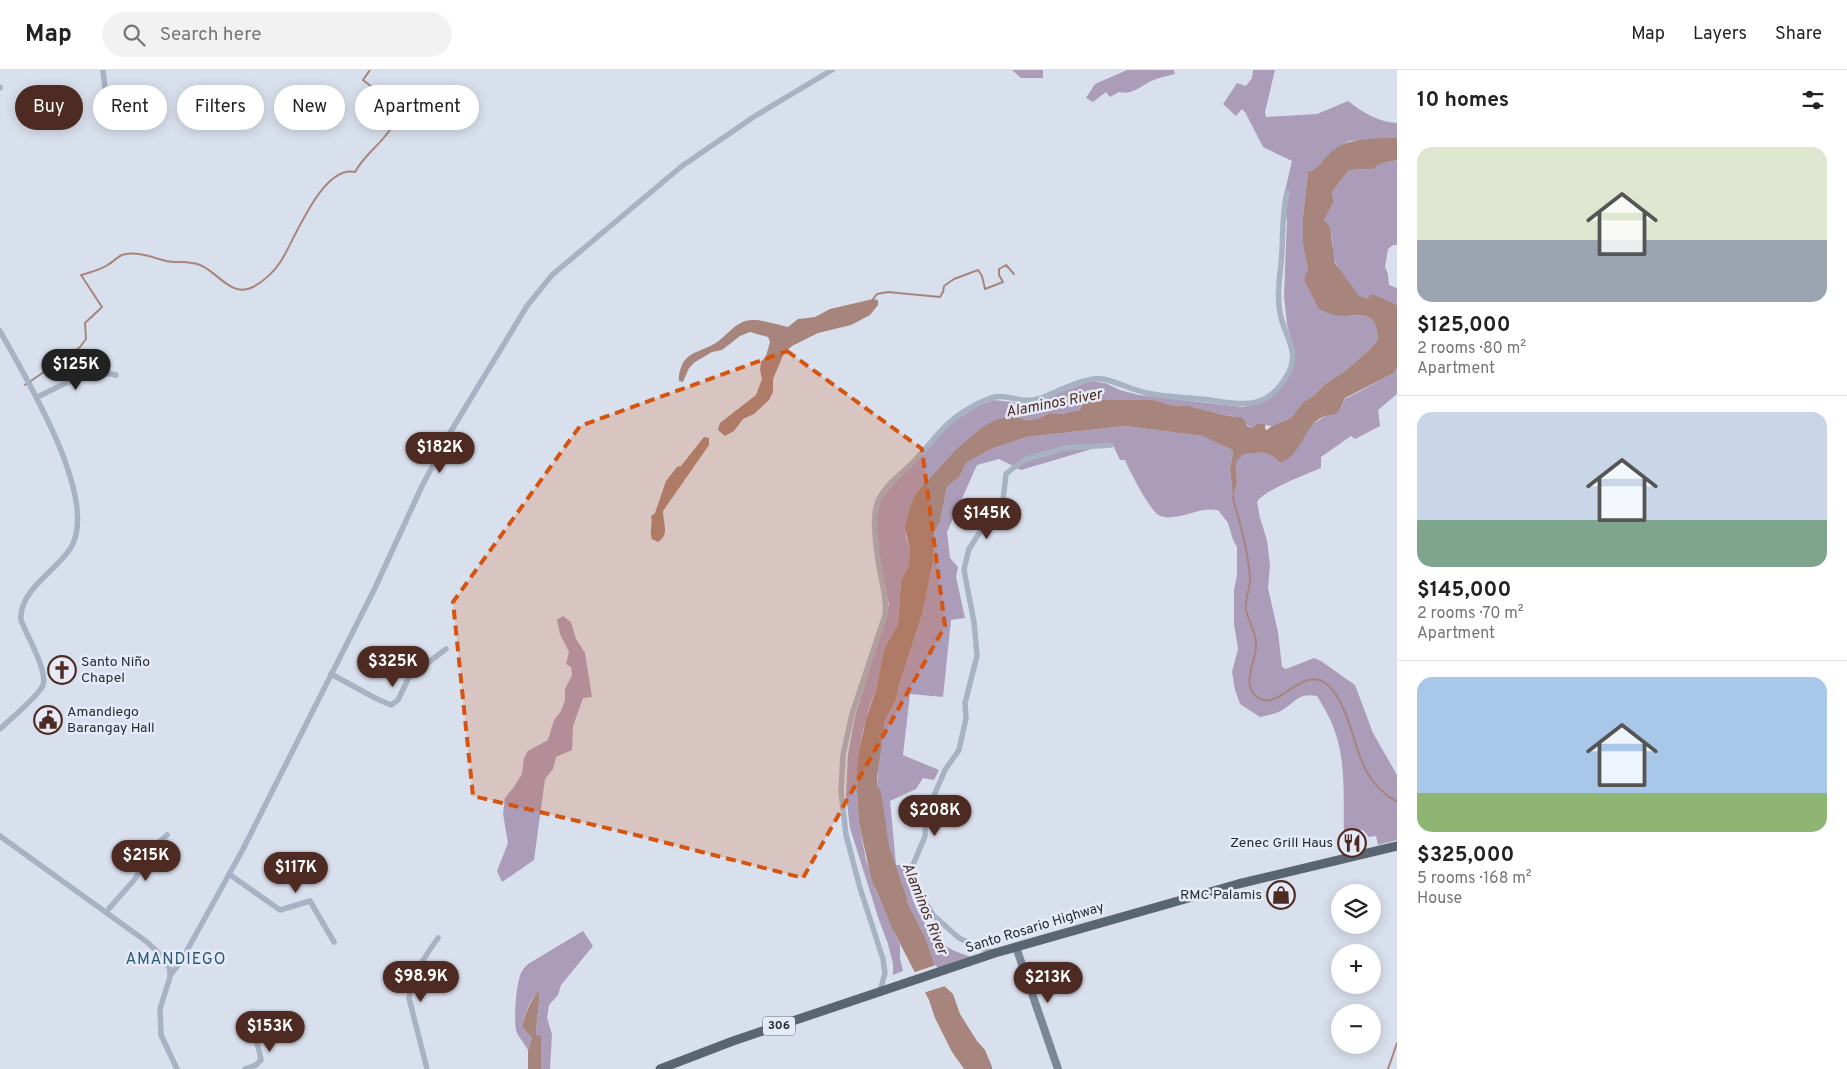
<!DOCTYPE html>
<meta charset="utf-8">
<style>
:root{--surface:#fff;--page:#f2f2f2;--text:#222;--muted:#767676;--line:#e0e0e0;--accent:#4d2b22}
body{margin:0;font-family:Overpass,sans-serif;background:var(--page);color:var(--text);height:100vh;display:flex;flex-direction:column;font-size:19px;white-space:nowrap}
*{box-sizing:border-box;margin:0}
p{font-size:16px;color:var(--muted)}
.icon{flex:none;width:28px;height:28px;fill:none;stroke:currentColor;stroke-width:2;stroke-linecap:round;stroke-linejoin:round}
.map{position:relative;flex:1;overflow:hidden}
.side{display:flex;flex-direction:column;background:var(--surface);width:450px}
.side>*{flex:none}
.guide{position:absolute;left:15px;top:15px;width:475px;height:45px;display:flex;gap:10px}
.tools{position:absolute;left:1331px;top:814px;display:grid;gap:10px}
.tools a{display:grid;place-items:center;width:50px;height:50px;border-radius:50%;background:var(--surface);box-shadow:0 2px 12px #0003;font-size:25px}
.price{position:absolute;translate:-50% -42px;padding:0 11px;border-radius:18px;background:var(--accent);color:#fff;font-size:16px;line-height:32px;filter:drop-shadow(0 1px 2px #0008)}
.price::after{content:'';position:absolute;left:50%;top:30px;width:15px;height:11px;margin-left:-8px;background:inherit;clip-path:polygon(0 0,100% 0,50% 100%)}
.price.on{background:#222;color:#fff}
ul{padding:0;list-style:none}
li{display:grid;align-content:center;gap:10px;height:265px;padding:0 20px}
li+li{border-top:1px solid var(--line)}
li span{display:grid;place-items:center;height:155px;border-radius:15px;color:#555}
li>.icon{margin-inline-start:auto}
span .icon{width:90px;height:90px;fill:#fffc;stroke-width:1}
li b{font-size:21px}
h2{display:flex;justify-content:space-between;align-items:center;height:60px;padding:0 20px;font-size:21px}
.chip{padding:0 18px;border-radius:22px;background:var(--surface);box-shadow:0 2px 12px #0003;font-size:18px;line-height:45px}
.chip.on{background:var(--accent);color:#fff}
header{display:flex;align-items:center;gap:30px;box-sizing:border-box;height:70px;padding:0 25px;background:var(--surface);border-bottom:1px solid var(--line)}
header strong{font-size:24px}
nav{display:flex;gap:28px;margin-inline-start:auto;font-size:18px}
.search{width:350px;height:45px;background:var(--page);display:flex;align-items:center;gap:12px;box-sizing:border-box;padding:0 18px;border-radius:28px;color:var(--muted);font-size:19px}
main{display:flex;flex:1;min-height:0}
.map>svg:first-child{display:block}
.green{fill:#ab9cba}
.water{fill:#a7857c}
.pier{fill:#d9e0ed}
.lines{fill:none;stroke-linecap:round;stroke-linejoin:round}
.stream{stroke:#a7857c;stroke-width:2}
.river{stroke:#a7857c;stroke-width:12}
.street{stroke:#a7b2c4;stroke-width:5.5}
.secondary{stroke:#798797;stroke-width:8}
.primary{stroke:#596671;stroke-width:9}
.marked{fill:#d55410;fill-opacity:0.2;stroke:#d55410;stroke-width:4;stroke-dasharray:10 6;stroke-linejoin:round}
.labels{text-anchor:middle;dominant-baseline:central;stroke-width:5;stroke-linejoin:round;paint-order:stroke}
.shield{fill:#e5eaf6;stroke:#60656c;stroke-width:1}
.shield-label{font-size:12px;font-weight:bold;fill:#272c31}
.poi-label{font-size:14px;fill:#272c31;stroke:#e5eaf6;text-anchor:start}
.street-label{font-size:14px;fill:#272c31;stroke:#e5eaf6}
.water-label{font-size:15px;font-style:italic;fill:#4d2b22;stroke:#e5eaf6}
.quarter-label{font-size:16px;letter-spacing:1px;fill:#2a5876;stroke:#e5eaf6}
</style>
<header>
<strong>Map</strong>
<div class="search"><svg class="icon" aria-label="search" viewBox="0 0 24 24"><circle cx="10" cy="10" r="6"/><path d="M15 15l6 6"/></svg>Search here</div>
<nav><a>Map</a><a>Layers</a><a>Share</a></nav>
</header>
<main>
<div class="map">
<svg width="1397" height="999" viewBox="0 0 1397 999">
<rect width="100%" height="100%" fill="#d9e0ed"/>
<g class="green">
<path d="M1012,0h31v8h-22z"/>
<path d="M1127,0h47l1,4c-7,2 -15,3 -21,6 -11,4 -22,16 -35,12l-9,5 -4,-5 -13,10 -7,-4 9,-14z"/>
<path d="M1253,0h22l-10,42 1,5 51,-3 31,-13c14,11 30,21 49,22v15l-48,3 -20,13 -10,13 -11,5 -5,44v29l5,24 43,47c20,-3 26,4 27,24l-10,11 -23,20 -20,13 -12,12 -10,6 -12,16 -19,8 -16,-2 -4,4 -19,-12 -9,-1 -35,-9h-14l-22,-6h-52l-8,-3 -9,5 -3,8 -20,4 -12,-1 -12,6 -11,1 -14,-5 -31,13 -24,20 -41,45 -10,43 4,15 -2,17 -7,12 -3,44 -14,25 -8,41 -6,15 -8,29 -6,42 3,47 7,37 11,33 23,52v13l3,13 -10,4v-11l-5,-20 -9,-24 -29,-92 -4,-32 2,-42 7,-38 34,-112 -6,-23 -6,-41v-25l4,-17 66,-73 33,-20 14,-5 34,4 63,-23 14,2 15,7 19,5 104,12 14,-3 31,-26 4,-36 -5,-17 -3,-29 3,-76 -4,-21 9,-38 -29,-14 -18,-35 -3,-3 -6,7 -13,-12 14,-21 9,3 6,-8z"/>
<path d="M1397,90v85h-4l-5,4 -3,18 3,7 1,11 8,3v17c-11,-6 -28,-1 -38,-9 -5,-4 -23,-30 -24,-35 -4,-15 0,-30 -11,-41l10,-18 -2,-10 17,-22 24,-1 6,-5z"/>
<path d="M1397,298v26l-19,16 2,16 -25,13 -4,-3 -30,21v11c-14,6 -57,22 -64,34l3,16 7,22 3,26 -2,22 10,44 4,35 4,2 28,-11 7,3 34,24 18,48 24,42v65l-19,5 -2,-9 -7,1 -6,-7 -19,4c-1,-32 2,-65 -7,-96 -4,-15 -12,-29 -20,-42 -17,-3 -20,4 -33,13 -7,5 -16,6 -24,8l-20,-13 -5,-14 -3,-18 6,-23 -4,-25v-34l3,-15v-28l-4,-7 -5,-17 -10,-13c-17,-3 -30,6 -46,7 -5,1 -11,0 -15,-3 -9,-8 -27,-42 -32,-54h-5l-8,-17 -91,27 -22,-11 -22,6 -30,67 3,26 8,9 -2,10 9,41 -14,2 -8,77 -33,-3 -7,61 36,15 -5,10 -11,-2 -7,11 -26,12 6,64h13c-7,27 18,69 40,83 7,4 15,6 22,9l-36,12 -10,-32 -23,-45 -8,-11 -8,-17 -9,-45 -1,-19 3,-45 6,-35 11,-20 3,-15 24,-73 10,-50 1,-30 6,-10 7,-35 13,-11 6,-13 25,-14 36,-12 98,-11 79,10 28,14 1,3 -3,15 3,27 4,-12 -1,-21 7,-9c16,-1 25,-3 37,10l23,-25 7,-12 17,-11 13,-6 5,-10 49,-26z"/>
<path d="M563,546l8,6 5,17 9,14 7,44 -9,1 -10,28 -1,24 -16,7 -3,12 -8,10 -11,81 -32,22 -5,-11 11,-28 -5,-29 2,-16 9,-11 8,-13 2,-16 4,-7 20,-11 6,-20 7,-9 4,-11v-11l7,-14 -1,-8 -5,-3 3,-12 -9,-18 -3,-14z"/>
<path d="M583,861l10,15 -32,39 -3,10 -9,10 -2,13 5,16 -2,35h-9v-33h-5c0,-16 4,-29 3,-44 -11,9 -13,21 -17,35l10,11 -4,12c-3,-6 -8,-11 -11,-17 -4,-9 -1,-49 4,-60 1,-3 4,-6 7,-9z"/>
</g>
<g class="water">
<path d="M1381,68h16v22l-17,4 -7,5 -24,1 -17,22 2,10 -10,18 6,7 5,36 24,33 8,3 5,-5 25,11v63l-3,5 -49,25 -5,11 -5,5c-33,2 -28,39 -55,49 -12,-13 -21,-11 -37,-9l-7,8 1,21 -4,14 -3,-29 3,-15 -1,-3 -29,-14 -78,-10 -98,11 -36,12 -25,14 -6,13 -13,11 -7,35 -6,10 -1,30 -10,50 -24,73 -3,15 -11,20 -8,57v42l8,45 9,17 8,11 23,45 15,45 13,12 7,20 17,27 8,9 7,17v2h-28l-12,-17 -17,-34 -6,-18 -37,-72 -21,-50 -12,-55 -3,-47 3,-25 7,-32 10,-29 8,-41 14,-25 3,-44 7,-12 2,-17 -5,-25 5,-18 6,-15 41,-45 24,-20 13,-7 18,-6 14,5 11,-1 12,-6 12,1 19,-4 4,-8 10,-5 7,3h52l22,6h14l35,9 19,3 4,8 5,2 4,-4h9v5l2,1 5,-4 19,-8 12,-16 10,-6 12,-12 20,-13 23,-20 10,-11c-2,-36 -21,-21 -44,-25 -5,-2 -11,-4 -15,-6l-15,-29 4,-11 -5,-24v-29l5,-44c15,-6 11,-8 21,-18 16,-15 31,-14 52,-16z"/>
<path d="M873,229l5,1v5l-8,10 -19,10 -33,8 -26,13 -8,7 -11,26v13l-4,8 -15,14 -11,5 -9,12 -9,5 -7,-6 2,-7 36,-28 6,-16 -2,-9 1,-8 5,-6 4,-14 -2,-5 -18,-5 -10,4 -18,14 -10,2 -17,10 -6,6 -6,14 -4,-1c-1,-5 2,-17 6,-21 6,-8 19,-10 27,-15 15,-7 23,-26 42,-25 10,0 23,5 34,7l10,-8 17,-2 15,-8z"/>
<path d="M704,367l5,1v7l-46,66c0,12 7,24 -5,31l-6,-3c-3,-9 1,-14 -1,-23l4,-3 11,-32 11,-14 4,-1z"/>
<path d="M539,921c1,15 -3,29 -3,44l5,1v33h-13v-19l4,-12 -10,-11c4,-14 7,-25 17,-36z"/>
</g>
<path class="pier" d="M936,895l6,15 6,5 -25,8 -11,-20z"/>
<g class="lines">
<g class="stream">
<path d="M873,229l4,-5 11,-2 52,5 3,-5 1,-6 10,-7 24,-9 4,6 3,13 18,-7 -4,-7v-6l7,-4 8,9"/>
<path d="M25,315l55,-38 6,-8 -1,-16 17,-16 -21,-32c10,-3 20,-5 28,-11 4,-2 8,-7 13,-9 12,-5 33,3 44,6 11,2 24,0 34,4 18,7 31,33 53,22 10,-5 22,-16 28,-26 14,-22 41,-96 74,-89 9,-16 20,-23 31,-37 6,-7 11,-16 16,-24l-39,-31 7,-10"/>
<path d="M1233,426c1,11 6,21 8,32 4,15 8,34 9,49 1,11 -6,22 -4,33 3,13 11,23 10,36 0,16 -15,37 0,50 24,22 51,-47 81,0 24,40 14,78 60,106"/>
<path d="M1388,999l9,-26"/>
</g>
<path class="river" d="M875,723l8,54 18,53"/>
<g class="street">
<path d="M103,0l2,19"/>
<path d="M0,17v1"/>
<path d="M0,261c24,44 102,170 70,218 -15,23 -51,41 -49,71 5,14 27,51 22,65 -5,12 -33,34 -43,44"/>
<path d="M37,327c24,-11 52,-29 79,-22"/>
<path d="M331,604l46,25 14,6 7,-5 11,-23 37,-28"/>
<path d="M0,766l147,106 17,16 6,11v8l-10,32 1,26 16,34"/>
<path d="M229,804l51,36 30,-9 24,41"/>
<path d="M106,842l29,-33 19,-33 13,-11"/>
<path d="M995,883l-20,-7 -16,-8 -26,-23 -13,-22 -6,-18 -1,-10 12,-29 1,-22 19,-44 14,-20 7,-32 -1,-15 12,-47 -3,-34 -10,-52 2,-9 3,-12 11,-17 23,-32 3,-26 6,-5 14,-10 40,-11 45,-3"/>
<path d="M171,904l9,-11 62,-112 133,-263 47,-102 29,-55 76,-125 25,-31 130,-109 73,-50 77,-46"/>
<path d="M880,921l5,-18 -2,-14 -23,-71 -14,-53 -5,-44 2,-36 9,-41 33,-99c2,-12 -1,-21 -3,-34 -4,-17 -11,-60 -5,-77 6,-19 27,-31 40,-46 23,-25 28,-37 60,-54 5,-2 12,-6 18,-7 16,-3 25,8 46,1 17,-6 44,-22 62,-19 15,3 29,11 44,14 18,4 37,4 54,6 38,4 65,16 88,-27 11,-21 -6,-39 -9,-59 -4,-21 1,-41 2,-62 1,-20 0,-38 5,-58"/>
<path d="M245,999l11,-4 5,-5 -2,-10 -10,-32"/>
<path d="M427,999l-18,-71c3,-23 16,-42 29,-60"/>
</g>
<path class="secondary" d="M1016,877l42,122"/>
<path class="primary" d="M660,999l73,-28 262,-88 243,-69 159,-38"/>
</g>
<path class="marked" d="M787,281l135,98 23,177 -142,252 -167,-43 -163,-39 -20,-194 127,-176z"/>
<defs>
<symbol id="church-ring" viewBox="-11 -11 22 22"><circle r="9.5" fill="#e5eaf6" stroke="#4d2b22" stroke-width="1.5"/><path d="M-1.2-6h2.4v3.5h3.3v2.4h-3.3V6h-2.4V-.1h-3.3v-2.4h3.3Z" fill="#4d2b22"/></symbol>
<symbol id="civic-ring" viewBox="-11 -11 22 22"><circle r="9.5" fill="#e5eaf6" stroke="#4d2b22" stroke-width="1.5"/><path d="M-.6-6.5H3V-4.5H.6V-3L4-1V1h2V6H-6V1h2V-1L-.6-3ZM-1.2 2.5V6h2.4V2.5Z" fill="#4d2b22"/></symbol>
<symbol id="restaurant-ring" viewBox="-11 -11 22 22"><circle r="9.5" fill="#e5eaf6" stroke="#4d2b22" stroke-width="1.5"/><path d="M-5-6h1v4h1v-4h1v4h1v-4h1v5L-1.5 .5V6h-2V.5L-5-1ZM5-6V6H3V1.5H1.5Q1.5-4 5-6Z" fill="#4d2b22"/></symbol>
<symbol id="shop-ring" viewBox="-11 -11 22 22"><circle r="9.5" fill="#e5eaf6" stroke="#4d2b22" stroke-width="1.5"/><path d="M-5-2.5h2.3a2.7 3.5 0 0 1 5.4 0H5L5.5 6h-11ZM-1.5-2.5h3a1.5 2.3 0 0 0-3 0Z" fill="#4d2b22"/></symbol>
</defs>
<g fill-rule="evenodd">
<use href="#church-ring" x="46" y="584" width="32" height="32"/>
<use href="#civic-ring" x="32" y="634" width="32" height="32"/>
<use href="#restaurant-ring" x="1336" y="757" width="32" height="32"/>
<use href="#shop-ring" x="1265" y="809" width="32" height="32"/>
</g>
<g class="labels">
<rect class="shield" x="763" y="946.5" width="32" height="19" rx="4"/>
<g class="shield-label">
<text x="779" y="956">306</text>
</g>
<g class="poi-label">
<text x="81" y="592">Santo Niño<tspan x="81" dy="16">Chapel</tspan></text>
<text x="67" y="642">Amandiego<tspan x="67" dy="16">Barangay Hall</tspan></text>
<text x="1333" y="773" text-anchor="end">Zenec Grill Haus</text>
<text x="1262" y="825" text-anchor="end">RMC Palamis</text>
</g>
<g class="street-label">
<text transform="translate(1035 858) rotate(-17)">Santo Rosario Highway</text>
</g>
<g class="water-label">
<text transform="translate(1054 334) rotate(-11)">Alaminos River</text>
<text transform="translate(924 839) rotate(68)">Alaminos River</text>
</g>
<g class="quarter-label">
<text x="176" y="890">AMANDIEGO</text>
</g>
</g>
</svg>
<div class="tools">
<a><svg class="icon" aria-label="layers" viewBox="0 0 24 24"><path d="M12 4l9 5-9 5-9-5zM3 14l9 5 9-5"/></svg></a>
<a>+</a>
<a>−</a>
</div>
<b class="price on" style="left:76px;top:321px">$125K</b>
<b class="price" style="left:440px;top:404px">$182K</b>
<b class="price" style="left:987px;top:470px">$145K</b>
<b class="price" style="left:393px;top:618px">$325K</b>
<b class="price" style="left:935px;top:767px">$208K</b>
<b class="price" style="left:146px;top:812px">$215K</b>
<b class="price" style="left:296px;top:824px">$117K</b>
<b class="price" style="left:421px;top:933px">$98.9K</b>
<b class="price" style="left:1048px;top:934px">$213K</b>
<b class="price" style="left:270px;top:983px">$153K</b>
<div class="guide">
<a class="chip on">Buy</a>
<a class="chip">Rent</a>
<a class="chip">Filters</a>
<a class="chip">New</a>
<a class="chip">Apartment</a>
</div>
</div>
<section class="side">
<h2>10 homes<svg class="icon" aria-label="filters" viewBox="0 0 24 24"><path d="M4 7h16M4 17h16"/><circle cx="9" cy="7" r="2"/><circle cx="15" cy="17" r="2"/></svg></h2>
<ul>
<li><span style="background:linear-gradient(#dfe7d0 60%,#9aa5b1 0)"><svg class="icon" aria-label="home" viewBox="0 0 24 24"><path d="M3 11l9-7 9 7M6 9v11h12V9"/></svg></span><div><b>$125,000</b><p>2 rooms · 80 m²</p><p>Apartment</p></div></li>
<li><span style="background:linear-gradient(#c9d6e8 70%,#7fa58c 0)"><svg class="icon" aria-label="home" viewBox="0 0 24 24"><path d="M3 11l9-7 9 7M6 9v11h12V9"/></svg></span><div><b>$145,000</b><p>2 rooms · 70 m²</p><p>Apartment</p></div></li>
<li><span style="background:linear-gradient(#a9c7e8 75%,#8fb573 0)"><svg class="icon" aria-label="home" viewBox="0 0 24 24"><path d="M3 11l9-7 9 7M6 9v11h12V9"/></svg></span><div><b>$325,000</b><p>5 rooms · 168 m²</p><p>House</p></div></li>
</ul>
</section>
</main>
